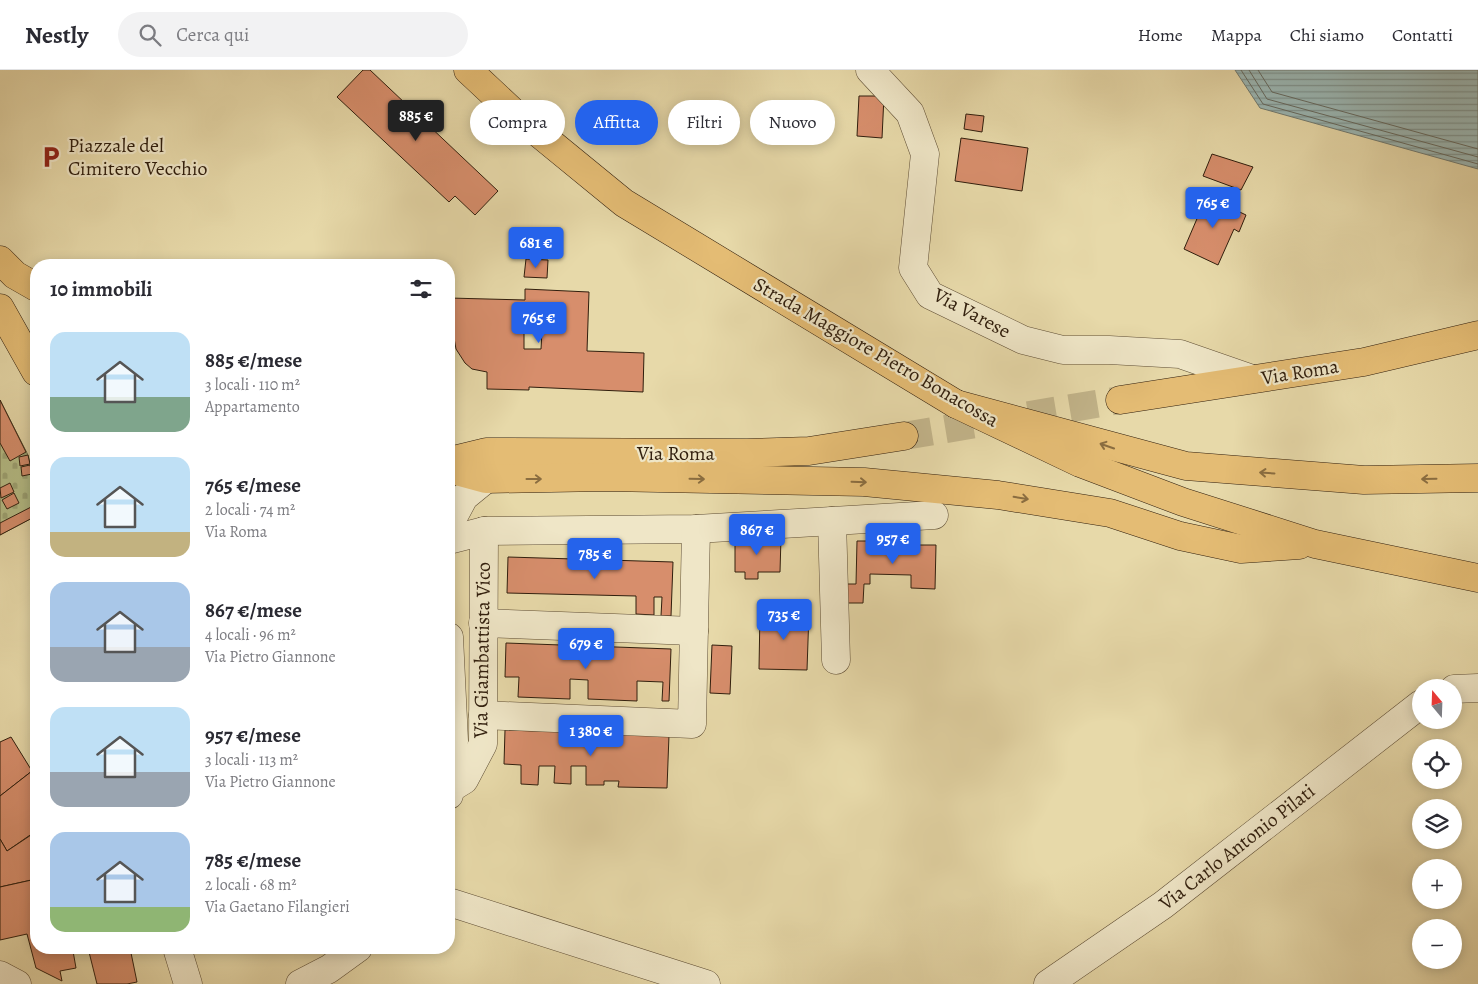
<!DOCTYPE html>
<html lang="it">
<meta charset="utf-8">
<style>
:root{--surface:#fff;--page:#f2f2f3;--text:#2b2b33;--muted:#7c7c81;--line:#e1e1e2;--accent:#2563eb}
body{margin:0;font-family:Alegreya,serif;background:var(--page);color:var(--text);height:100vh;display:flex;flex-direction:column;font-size:19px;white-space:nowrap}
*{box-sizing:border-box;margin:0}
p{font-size:16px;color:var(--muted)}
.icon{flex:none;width:28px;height:28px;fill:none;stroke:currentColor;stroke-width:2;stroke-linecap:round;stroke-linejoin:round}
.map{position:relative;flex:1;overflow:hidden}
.details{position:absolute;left:30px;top:189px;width:425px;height:695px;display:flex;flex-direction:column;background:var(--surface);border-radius:20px;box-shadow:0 2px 12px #0003}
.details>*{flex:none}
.guide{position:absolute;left:470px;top:30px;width:475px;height:45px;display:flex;gap:10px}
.needle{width:32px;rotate:341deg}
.buttons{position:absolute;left:1412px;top:609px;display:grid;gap:10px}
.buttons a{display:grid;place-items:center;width:50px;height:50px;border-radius:50%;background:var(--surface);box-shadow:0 2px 12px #0003;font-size:25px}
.price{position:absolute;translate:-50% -42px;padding:0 11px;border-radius:5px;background:var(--accent);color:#fff;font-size:16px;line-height:32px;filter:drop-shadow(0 1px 2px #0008)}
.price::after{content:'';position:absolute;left:50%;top:30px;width:15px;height:11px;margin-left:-8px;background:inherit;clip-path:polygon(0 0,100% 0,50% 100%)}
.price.on{background:#222;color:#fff}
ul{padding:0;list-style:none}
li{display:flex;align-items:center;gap:15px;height:125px;padding:0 20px}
li span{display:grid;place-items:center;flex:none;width:140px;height:100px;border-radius:15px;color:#555}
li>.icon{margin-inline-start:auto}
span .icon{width:60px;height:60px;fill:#fffc;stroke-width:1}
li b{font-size:21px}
h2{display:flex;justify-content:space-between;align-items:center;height:60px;padding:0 20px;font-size:21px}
.pill{padding:0 18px;border-radius:22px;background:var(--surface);box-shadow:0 2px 12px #0003;font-size:18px;line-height:45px}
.pill.on{background:var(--accent);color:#fff}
header{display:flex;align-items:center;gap:30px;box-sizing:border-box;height:70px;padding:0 25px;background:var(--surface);border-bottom:1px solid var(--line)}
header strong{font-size:24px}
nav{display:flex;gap:28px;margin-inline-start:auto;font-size:18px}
.search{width:350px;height:45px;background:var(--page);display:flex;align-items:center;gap:12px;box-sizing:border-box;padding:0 18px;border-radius:28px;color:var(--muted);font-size:19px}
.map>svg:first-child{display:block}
.cemetery{fill:url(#cemetery-stones);stroke:#736e4a}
.water{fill:url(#water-rules);stroke:#707a71}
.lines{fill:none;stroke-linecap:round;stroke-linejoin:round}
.shore{stroke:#666a60;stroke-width:1}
.building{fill:#d78e6c;stroke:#301e0d;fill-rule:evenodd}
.major-tunnel{stroke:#c2b48a;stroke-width:28;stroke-dasharray:28 14;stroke-linecap:butt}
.minor-casing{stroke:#5e4d34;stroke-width:29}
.major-casing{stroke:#301e0d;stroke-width:29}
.highway-casing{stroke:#301e0d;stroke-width:29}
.minor{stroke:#efe6c7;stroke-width:28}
.major{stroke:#e4bc74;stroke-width:28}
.highway{stroke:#e4bc74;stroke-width:28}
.oneway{stroke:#8a6d40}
.labels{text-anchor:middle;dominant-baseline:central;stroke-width:4.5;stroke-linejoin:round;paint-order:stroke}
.poi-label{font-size:20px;fill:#301e0d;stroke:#efe6c7;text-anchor:start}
.street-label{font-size:20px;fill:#301e0d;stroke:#efe6c7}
</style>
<header>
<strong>Nestly</strong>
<div class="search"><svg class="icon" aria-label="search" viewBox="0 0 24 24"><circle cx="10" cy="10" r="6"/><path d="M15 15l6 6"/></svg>Cerca qui</div>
<nav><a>Home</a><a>Mappa</a><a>Chi siamo</a><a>Contatti</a></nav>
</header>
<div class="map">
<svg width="1478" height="914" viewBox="0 0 1478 914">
<defs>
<pattern id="cemetery-stones" width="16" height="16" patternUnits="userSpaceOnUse" patternTransform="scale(1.25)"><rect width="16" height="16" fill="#b6bf88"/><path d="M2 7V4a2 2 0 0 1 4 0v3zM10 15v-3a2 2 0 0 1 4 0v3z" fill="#9da474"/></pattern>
<pattern id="water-rules" width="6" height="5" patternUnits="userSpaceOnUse" patternTransform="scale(1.25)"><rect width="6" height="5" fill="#9bb7b4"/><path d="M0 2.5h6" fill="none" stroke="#7f9491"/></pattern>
</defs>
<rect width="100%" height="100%" fill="#e7d9a9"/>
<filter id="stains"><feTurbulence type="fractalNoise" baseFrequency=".004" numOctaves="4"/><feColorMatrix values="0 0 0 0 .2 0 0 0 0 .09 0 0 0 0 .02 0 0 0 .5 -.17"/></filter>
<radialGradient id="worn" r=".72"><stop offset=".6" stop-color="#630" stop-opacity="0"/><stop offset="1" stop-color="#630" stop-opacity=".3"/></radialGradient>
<path class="cemetery" d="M0,330l28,55 8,35v26l-36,19z"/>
<path class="water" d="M1235,0h243v99l-218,-61z"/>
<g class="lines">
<g class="shore">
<path d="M1241,0l22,34 215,60"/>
<path d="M1249,0l18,29 211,58"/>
<path d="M1258,0l14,22 206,57"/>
</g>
</g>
<g class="building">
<path d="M363,0h7l128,121 -23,24 -20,-19 -6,6 -112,-105z"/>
<path d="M859,26h25l-2,42 -25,-2z"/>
<path d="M966,44l18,2 -2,16 -18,-3z"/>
<path d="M961,68l67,10 -6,43 -67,-10z"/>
<path d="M1212,84l41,13 -12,23 -38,-14z"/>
<path d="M1202,124l44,21 -7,17 -5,-3 -16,36 -34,-16 15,-35 -4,-2z"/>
<path d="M526,189l22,1 -1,18 -23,-1z"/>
<path d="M525,219l64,3 -2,59 57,2 -1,39 -114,-5v3l-42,-1v-17l-15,-3 -7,-6 -9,-14 -2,-11h-5v-40l76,2zM524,260l18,1 -1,18h-17z"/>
<path d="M0,330l26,52 -16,9 -10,-18z"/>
<path d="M28,385l2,9 -10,2 -1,-9z"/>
<path d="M30,395l2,9 -10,2 -1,-9z"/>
<path d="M10,413l4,9 -13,6 -1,-10z"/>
<path d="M14,423l5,10 -12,6 -5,-9z"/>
<path d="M35,435l1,11 -36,19v-12z"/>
<path d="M735,467h46l-1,35h-22v7h-13v-7h-10z"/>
<path d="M857,471h56v4h23l-1,44 -24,-1v-13l-41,-1v10h-6l-1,19h-16v-19h9z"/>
<path d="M508,487l165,5 -2,54h-10l1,-19h-8v18l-18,-1v-18l-129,-3z"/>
<path d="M760,542h49l-2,58 -48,-1z"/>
<path d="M506,573l165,6 -2,52h-7l1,-19 -26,-1v20l-49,-2v-19l-18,-1v20l-52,-2 1,-20h-14z"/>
<path d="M712,575l20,1 -2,48 -20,-1z"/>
<path d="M505,660l164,5 -2,53 -49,-1 1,-6h-15v4h-18v-19h-15v18l-17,-1 1,-17h-16l-1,19 -17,-1v-19l-17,-1z"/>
<path d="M11,667l21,34 -32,25v-54z"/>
<path d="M32,701l4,10v50l-29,20 -7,-12v-43z"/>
<path d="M31,765l5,15v29l-36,8v-48l7,12z"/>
<path d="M36,809v69h94l7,34 -10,2h-30l-9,-36 -15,3 3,17 -16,3 2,10 -26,-13 -9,-34 -27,6v-53z"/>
</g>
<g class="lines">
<path class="major-tunnel" d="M904,366l216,-36"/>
<defs>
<g id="minor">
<path d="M870,0l40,43 15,41 -12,114 17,27 93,45 40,10h46l71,4 72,25"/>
<path d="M832,451l4,139"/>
<path d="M449,455l15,-28 22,-18"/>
<path d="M449,470l35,-9 212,-2 238,-14"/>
<path d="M483,553l211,8"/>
<path d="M449,567l5,104 -5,54"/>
<path d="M1454,619l24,-1"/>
<path d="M483,645l209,9 4,-195"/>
<path d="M451,718l13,-8 19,-36 1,-213"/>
<path d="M449,832l257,82"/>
<path d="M177,878l11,36"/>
<path d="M0,905l17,9"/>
<path d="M300,914l29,-15 29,-21"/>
<path d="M1048,914l115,-79 258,-201"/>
</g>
<g id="major">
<path d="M468,0l46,43 110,90 332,201 124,59 103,39 132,42 163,34"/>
<path d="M0,190l15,15 21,12"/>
<path d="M0,238l36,64"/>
<path d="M1120,330l244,-38 114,-27"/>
<path d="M449,391l37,-9 261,1 62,-2 95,-15"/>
<path d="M449,399l37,10 120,-2 258,5 134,13 112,18 70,23 61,13 58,-4"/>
</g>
<path id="highway" d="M956,334l230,62 178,14 114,-2"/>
</defs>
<use href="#minor" class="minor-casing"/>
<use href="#major" class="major-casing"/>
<use href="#highway" class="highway-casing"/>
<use href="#minor" class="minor"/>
<use href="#major" class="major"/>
<use href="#highway" class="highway"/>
</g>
<defs><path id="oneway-shaft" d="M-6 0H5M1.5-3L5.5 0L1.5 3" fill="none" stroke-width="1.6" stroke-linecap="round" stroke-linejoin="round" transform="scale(1.25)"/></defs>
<g class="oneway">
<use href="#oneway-shaft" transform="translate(1107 376) rotate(-161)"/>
<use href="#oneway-shaft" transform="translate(1267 403) rotate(-176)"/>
<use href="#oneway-shaft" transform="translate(534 409)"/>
<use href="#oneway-shaft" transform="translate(697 409) rotate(1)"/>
<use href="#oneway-shaft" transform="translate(1429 409) rotate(179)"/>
<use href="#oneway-shaft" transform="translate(859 412) rotate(2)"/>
<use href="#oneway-shaft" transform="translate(1021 428) rotate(9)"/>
</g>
<defs>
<symbol id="parking-bare" viewBox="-9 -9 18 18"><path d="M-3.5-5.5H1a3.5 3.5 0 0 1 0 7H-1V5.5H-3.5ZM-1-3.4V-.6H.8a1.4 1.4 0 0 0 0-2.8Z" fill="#8f2418" stroke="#efe6c7" stroke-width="2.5" paint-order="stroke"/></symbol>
</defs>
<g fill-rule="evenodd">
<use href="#parking-bare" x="35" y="71" width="32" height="32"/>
</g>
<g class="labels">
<g class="poi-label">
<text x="68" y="75">Piazzale del<tspan x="68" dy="23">Cimitero Vecchio</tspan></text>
</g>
<g class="street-label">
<text transform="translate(972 243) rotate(28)">Via Varese</text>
<text transform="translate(876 282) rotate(30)">Strada Maggiore Pietro Bonacossa</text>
<text transform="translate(1300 302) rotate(-9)">Via Roma</text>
<text x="676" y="383">Via Roma</text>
<text transform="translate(482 580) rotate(-89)">Via Giambattista Vico</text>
<text transform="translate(1237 777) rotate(-38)">Via Carlo Antonio Pilati</text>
</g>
</g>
<rect width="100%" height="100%" filter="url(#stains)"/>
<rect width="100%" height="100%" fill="url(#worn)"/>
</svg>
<div class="buttons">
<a><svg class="needle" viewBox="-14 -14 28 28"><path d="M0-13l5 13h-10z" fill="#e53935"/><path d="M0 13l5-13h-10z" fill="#7c7c81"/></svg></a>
<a><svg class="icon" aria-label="locate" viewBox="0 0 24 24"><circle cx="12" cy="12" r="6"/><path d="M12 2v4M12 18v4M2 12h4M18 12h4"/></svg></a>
<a><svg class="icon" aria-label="layers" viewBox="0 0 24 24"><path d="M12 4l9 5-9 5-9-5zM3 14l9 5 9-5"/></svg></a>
<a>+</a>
<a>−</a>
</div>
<b class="price on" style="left:416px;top:72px">885 €</b>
<b class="price" style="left:1213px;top:159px">765 €</b>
<b class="price" style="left:536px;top:199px">681 €</b>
<b class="price" style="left:539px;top:274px">765 €</b>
<b class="price" style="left:757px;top:486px">867 €</b>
<b class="price" style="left:893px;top:495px">957 €</b>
<b class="price" style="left:595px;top:510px">785 €</b>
<b class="price" style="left:784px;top:571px">735 €</b>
<b class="price" style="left:586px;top:600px">679 €</b>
<b class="price" style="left:591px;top:687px">1 380 €</b>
<div class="guide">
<a class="pill">Compra</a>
<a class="pill on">Affitta</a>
<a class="pill">Filtri</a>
<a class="pill">Nuovo</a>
</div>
<section class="details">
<h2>10 immobili<svg class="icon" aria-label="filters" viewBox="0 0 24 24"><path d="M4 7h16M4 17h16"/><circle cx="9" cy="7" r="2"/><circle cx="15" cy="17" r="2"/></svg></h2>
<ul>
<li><span style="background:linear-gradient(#bfe0f5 65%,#7fa58c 0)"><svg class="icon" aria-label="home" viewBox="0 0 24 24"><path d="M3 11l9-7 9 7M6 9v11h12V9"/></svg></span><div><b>885 €/mese</b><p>3 locali · 110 m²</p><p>Appartamento</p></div></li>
<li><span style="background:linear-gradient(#bfe0f5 75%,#c2b280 0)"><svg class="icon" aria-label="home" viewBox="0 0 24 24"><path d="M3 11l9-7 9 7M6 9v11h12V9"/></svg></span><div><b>765 €/mese</b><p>2 locali · 74 m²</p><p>Via Roma</p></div></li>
<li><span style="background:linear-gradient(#a9c7e8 65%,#9aa5b1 0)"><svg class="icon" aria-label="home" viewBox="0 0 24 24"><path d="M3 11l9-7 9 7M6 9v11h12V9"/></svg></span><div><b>867 €/mese</b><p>4 locali · 96 m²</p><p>Via Pietro Giannone</p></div></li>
<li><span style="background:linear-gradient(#bfe0f5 65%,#9aa5b1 0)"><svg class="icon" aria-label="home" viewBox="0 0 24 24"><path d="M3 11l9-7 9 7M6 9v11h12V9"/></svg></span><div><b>957 €/mese</b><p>3 locali · 113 m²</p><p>Via Pietro Giannone</p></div></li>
<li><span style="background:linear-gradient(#a9c7e8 75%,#8fb573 0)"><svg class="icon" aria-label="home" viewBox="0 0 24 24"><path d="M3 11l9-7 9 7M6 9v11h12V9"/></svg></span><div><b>785 €/mese</b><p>2 locali · 68 m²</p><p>Via Gaetano Filangieri</p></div></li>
</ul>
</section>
</div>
